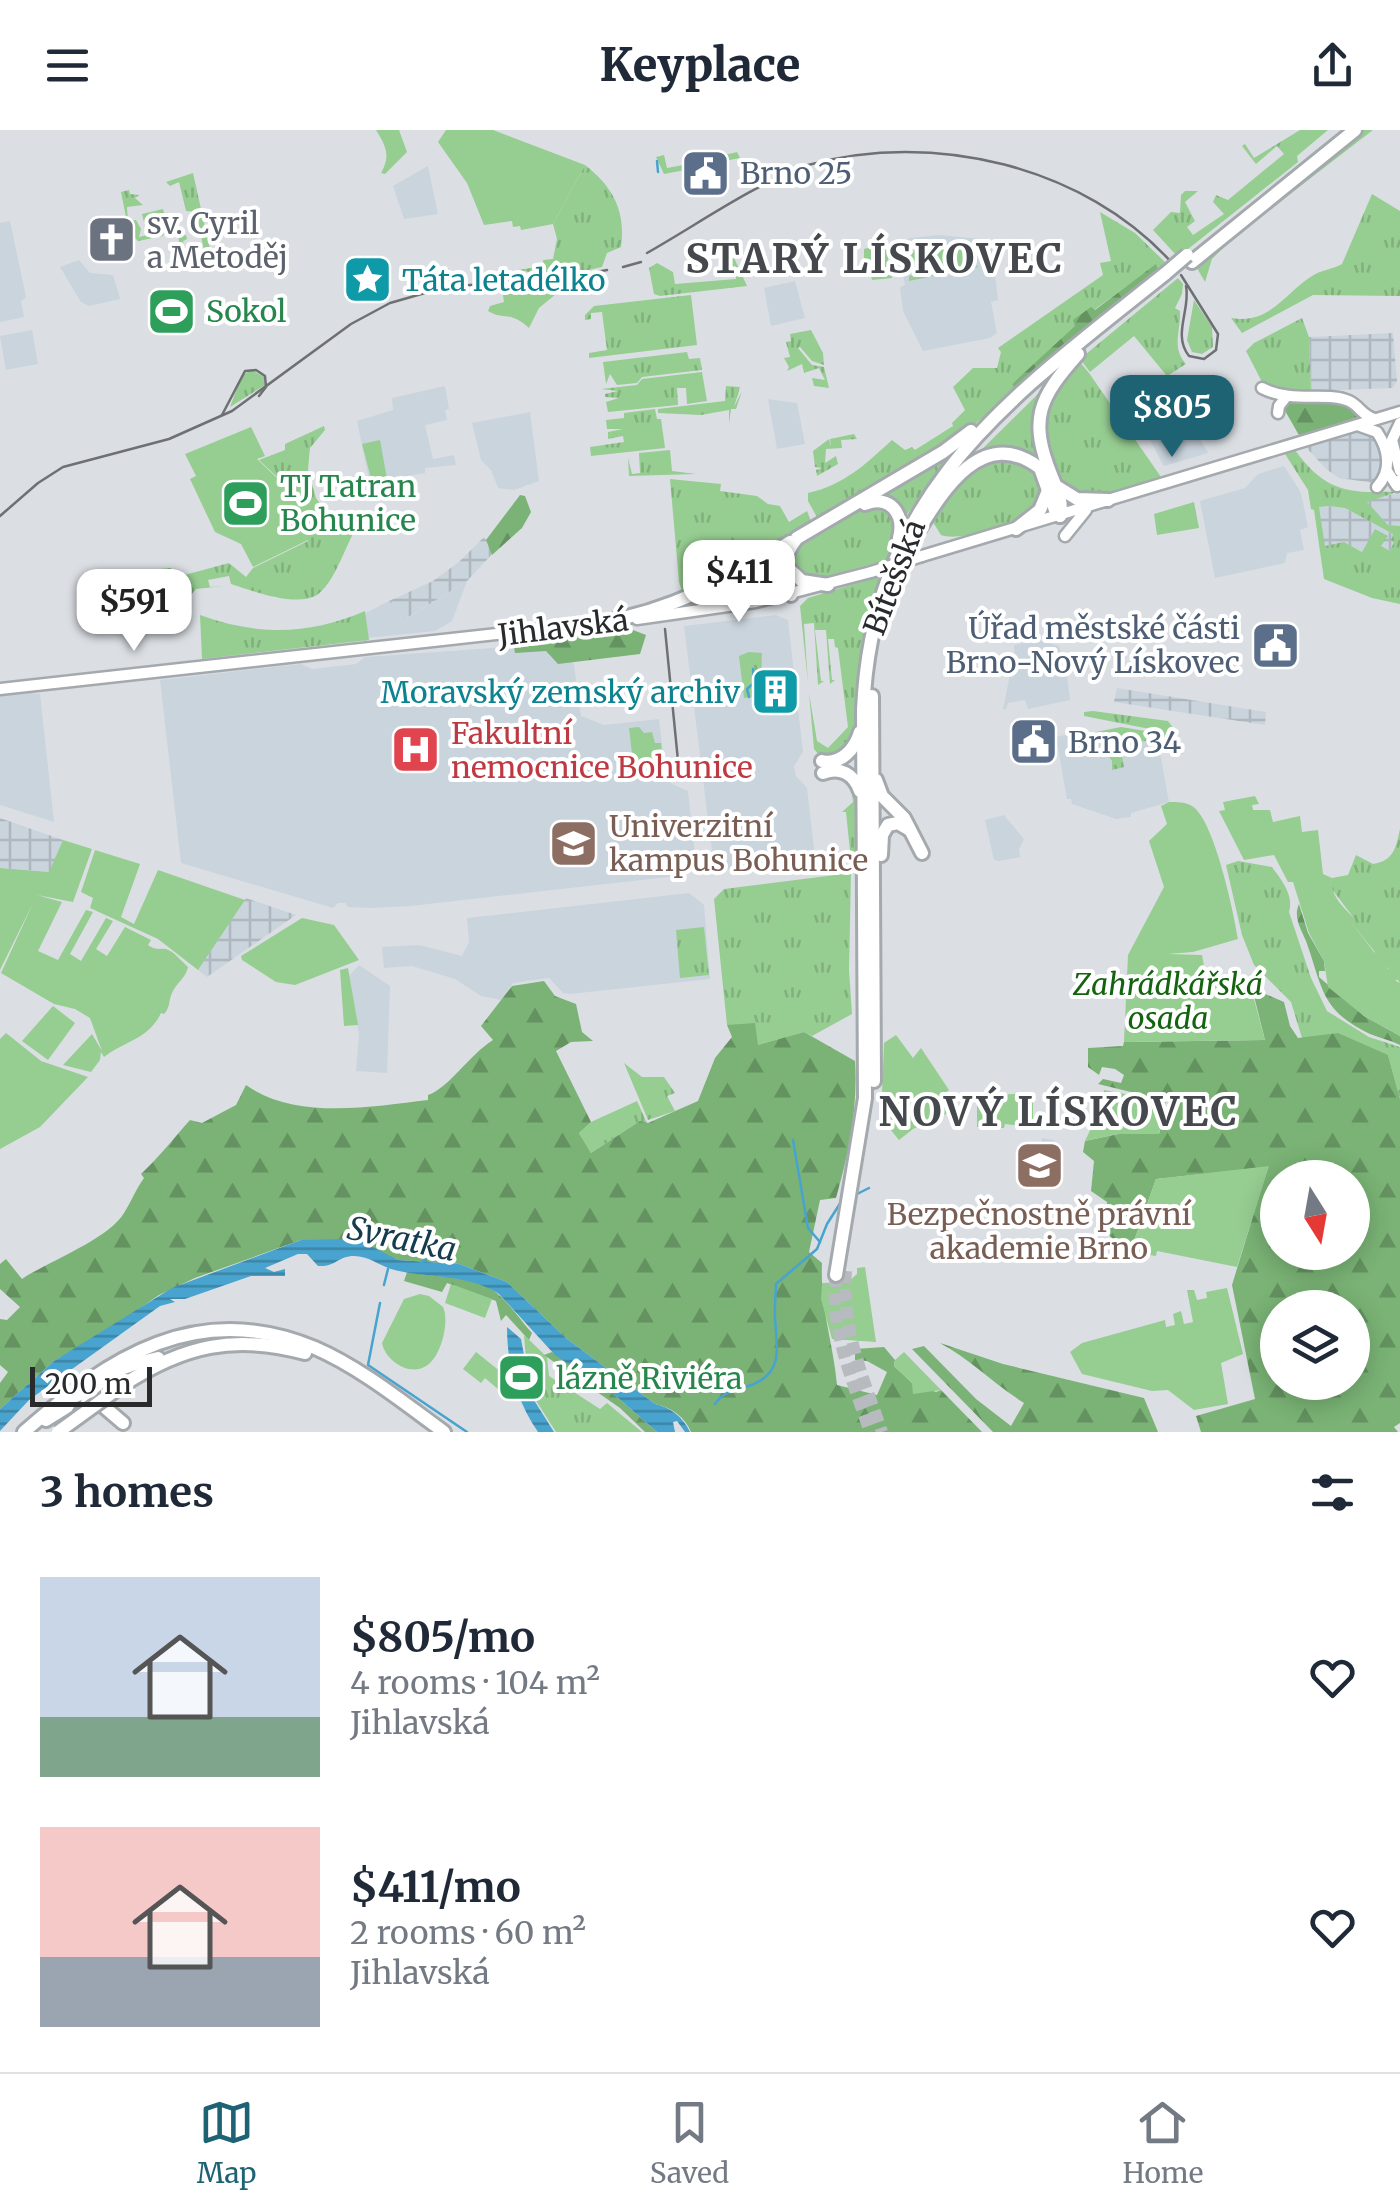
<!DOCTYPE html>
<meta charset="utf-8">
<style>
:root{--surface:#fff;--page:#f2f2f3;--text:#1f2937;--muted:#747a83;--line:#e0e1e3;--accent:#1e6374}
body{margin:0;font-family:Merriweather,serif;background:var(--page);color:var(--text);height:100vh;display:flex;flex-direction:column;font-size:38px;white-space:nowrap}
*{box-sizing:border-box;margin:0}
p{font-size:32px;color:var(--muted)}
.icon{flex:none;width:55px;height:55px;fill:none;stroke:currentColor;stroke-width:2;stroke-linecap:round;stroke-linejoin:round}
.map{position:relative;height:1302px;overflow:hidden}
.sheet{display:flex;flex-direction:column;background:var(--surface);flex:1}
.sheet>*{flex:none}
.needle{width:65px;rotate:169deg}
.tools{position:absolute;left:1260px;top:1030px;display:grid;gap:20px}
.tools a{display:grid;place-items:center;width:110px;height:110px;border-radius:50%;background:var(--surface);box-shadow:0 5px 25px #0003;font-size:50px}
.scale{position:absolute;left:30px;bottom:25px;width:122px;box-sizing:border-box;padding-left:10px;border:5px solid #282a2c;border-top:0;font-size:28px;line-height:35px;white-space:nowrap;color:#282a2c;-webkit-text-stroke:8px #fff;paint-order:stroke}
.price{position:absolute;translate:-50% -85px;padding:0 22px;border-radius:20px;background:#fff;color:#222;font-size:32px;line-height:65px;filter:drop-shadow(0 2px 5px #0008)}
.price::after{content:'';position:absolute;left:50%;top:60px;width:30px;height:22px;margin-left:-15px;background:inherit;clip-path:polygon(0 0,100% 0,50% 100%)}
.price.active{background:var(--accent);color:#fff}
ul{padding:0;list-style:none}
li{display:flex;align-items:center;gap:30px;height:250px;padding:0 40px}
li span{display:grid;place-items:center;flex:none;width:280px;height:200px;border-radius:0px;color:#555}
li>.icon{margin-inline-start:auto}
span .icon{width:120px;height:120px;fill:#fffc;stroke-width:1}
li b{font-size:42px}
h2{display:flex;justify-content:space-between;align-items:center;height:120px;padding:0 40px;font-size:42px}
header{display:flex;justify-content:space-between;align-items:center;height:130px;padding:0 40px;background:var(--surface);font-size:45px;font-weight:800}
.dock{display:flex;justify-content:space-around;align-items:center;height:140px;border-top:2px solid var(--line);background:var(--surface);font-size:28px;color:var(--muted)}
.dock a{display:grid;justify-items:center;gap:5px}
.dock .active{color:var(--accent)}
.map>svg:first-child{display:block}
.built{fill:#cad4dd}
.industrial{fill:url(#industrial-grid)}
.grass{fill:url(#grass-tufts);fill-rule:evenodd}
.forest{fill:url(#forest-firs);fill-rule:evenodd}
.green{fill:#96cd91}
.water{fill:url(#water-rules)}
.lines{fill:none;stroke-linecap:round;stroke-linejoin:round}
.stream{stroke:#48a3ce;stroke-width:2.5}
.highway-tunnel{stroke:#b7bbbf;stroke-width:12;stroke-dasharray:12 6;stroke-linecap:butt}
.major-casing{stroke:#a4a9ad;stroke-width:15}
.highway-casing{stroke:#a4a9ad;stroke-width:18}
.major{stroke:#fff;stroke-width:10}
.highway{stroke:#fff;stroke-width:12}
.tram{stroke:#6e7073;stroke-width:2.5}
.major-bridge-casing{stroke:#a4a9ad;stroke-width:15;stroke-linecap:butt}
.highway-bridge-casing{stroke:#a4a9ad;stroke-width:18;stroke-linecap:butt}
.major-bridge{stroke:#fff;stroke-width:10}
.highway-bridge{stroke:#fff;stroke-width:12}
.labels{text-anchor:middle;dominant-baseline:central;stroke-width:8;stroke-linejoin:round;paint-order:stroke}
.service-label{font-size:30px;fill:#4e5e75;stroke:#fff;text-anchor:start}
.worship-label{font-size:30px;fill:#5b616d;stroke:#fff;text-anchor:start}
.culture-label{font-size:30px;fill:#0d838f;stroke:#fff;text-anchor:start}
.leisure-label{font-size:30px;fill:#27864d;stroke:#fff;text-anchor:start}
.street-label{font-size:30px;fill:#282a2c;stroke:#fff}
.health-label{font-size:30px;fill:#be3a42;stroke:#fff;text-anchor:start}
.education-label{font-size:30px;fill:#785e54;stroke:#fff;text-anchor:start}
.park-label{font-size:30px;font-style:italic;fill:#13630f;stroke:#fff}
.water-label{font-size:32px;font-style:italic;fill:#143b4e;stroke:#fff}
.district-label{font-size:40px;font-weight:bold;letter-spacing:2.5px;fill:#45484c;stroke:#fff}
</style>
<header><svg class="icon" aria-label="menu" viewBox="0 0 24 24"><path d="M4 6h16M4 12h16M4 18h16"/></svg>Keyplace<svg class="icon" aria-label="share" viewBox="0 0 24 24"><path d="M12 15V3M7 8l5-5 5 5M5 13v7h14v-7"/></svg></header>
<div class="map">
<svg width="1400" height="1302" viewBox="0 0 1400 1302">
<defs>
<pattern id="industrial-grid" width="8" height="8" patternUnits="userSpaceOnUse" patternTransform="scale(2.5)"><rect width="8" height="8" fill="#cad4dd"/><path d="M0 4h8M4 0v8" fill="none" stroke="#aeb6be"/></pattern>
<pattern id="grass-tufts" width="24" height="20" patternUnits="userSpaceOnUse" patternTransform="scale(2.5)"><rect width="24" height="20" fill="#96cd91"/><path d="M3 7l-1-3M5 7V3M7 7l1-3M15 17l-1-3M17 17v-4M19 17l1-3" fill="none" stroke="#81b07d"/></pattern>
<pattern id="forest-firs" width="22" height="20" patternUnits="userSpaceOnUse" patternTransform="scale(2.5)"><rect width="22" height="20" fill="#7ab375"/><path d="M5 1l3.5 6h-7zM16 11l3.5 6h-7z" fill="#649260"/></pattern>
<pattern id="water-rules" width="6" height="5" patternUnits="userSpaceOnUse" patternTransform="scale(2.5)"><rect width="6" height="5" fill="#48a3ce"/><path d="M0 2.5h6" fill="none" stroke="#3c85a7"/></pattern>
</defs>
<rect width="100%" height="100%" fill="#dbdfe4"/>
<g class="built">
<path d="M428,36l10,48 -34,5 -11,-33z"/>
<path d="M10,91l16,76 -5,4 3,16 -24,5v-99z"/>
<path d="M939,105l52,5 7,60 -7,2 6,31 -7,5 -67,13 -20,-40 -3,-24 5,-2 -8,-41 13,-6z"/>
<path d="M79,130l11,13 23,2 7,24 -31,7 -8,-4 -21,-35z"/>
<path d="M795,151l10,37 -34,8 -7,-38z"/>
<path d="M32,200l6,34 -32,6 -6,-34z"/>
<path d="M445,256l4,23 -4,1 2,10 -22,5 8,34 21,-4 2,10 -31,3v5l-37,6 1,7 -18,3 -14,-68 36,-11 -1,-12z"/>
<path d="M768,269l29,4 8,41 -28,5z"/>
<path d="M1177,269l31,54 -44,13 -21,-39z"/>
<path d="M530,282l9,69 -25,9 -16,-2 -7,-18 -10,-10 -9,-37z"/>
<path d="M1284,336l16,25 3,11 5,25 -8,3 4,20 -17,3 -2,10 -70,15 -15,-77 45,-13 13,-14z"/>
<path d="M467,451l-15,40 -17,10 -69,7 -2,-24 25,-13 17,18z"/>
<path d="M776,485l12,5 15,132 -9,14 2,10 11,12 8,69 -2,3 -93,10 -6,-6 -4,-28 -26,-210z"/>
<path d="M1040,510l19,6 7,21 4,33 -42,9 -3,-9 -17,3 -2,6h-3l8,-39h3l1,-8 -1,-17z"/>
<path d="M561,513l13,22 7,51 23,9 55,-6 7,57 6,8 16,7 8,73 -10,11 -275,31 -39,2 -24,-1 -3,-4h-7l-5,5 -152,-45 -21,-183 141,-16 11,5 44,-5 9,-7z"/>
<path d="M30,563l10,1 14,128 -54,-17v-109z"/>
<path d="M1078,602l1,4 9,-2 1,5 51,-3 18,6 11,60 -38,11v4l-15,2 -44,-15 -1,-5h-4l-11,-62z"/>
<path d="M1004,685l20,24 -5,10 1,8 -21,4 -5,-1 -9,-40z"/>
<path d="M689,763l15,12 6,74 -140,15 -7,-1 -14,-15 -36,5 -12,17 -20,-4 -26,-17 -43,-13 -28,2 -2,-21 37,-2 43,11 7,-14 -2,-24z"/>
<path d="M359,835l31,21 -3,87 -31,-2 3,-36 -10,-59z"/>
<path d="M1042,1008l12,2 -8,42 -5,7 -4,-9 -11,-4 9,-33 6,1z"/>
</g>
<g class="industrial">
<path d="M1393,203l4,48 -4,7 -82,3 -2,-54z"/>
<path d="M1356,299l22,9 7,29 -10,16 -36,-5 -13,-9 -22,-24z"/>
<path d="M1400,364v32l-12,-1 -22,-23 16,-7z"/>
<path d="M1329,376l16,2 48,26 1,8 -4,9 -9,-4 4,-10 -10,-7 -12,22 -18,-9 -20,3 -7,-39z"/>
<path d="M484,407l10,15 -27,29 -62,38 -16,-18 44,-20 26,-19z"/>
<path d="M1117,558l149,24 -1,13 -151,-23z"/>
<path d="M0,688l63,22 -13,32 -50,-4z"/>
<path d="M246,768l50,17 -89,62 -9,-7z"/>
</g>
<g class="grass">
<path d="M376,0h23l8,22 -22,22 -4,-1c10,-17 5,-27 -5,-43z"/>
<path d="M1300,0h28l-31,26 1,6 -120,95 -25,-27 18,-18 9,1 1,-18 4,-4h13l-13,11 10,19 -8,6 6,8 31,-21 -11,-12 3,-7 12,5 56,-46 -7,-8 -21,18 -14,-18 3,-2 9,14z"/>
<path d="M1359,0h14l-141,109 -20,20 -7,23 -11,-19z"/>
<path d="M688,21l33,5 16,-4 3,6 -42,8 -2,-5v7l-32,6 -8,-17 8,-2 3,13 27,-5z"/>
<path d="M585,35c28,22 41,46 36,82l-14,6 -5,14c-33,8 -52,9 -84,3l26,-4 -1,-6 10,-1 4,-20 -4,-15z"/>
<path d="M193,43l18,81 -29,6 -5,-31 2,-3 3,10 4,-1 1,4 -4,2 3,14 18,-5 -8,-38 -10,-1 -7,-29 -9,4 -4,-4z"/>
<path d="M129,60l1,4 9,1 -4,3 8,7 -16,2 1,14 8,-1 5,9 -2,8 12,-3v-13l-7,1 -2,-8 21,-5 6,25 -4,-4 -2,6 -25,5 -9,-9 -8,-40z"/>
<path d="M1372,64l28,17v85l-87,-1 -71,38 -11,-15c38,7 53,-24 81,-42 9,-6 21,-7 30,-12z"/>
<path d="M1100,82l35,21 34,33 -10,6 -3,-7 -62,45 -82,74 3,6 -55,47 -142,82 -10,-18v-8c36,-8 58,-29 84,-53l13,10 7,-3 3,3 38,-24 -1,-3 13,-13 -12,-23 20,-19h24l4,-16 -3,-4 105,-73 -3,-12 11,-2z"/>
<path d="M885,113l7,35 -20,2 -4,-18h-4v-13z"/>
<path d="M729,117l18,39 -87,10 -6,-2 -5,-26 8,-5 16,9 2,12 61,-5 -1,-12h-3l-4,-8h-5l6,-4 -5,-5z"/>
<path d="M1178,148l5,6 -1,10 -7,14 5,3c1,20 -9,36 6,53l-19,12 -33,-40 -44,36 -10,-13z"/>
<path d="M691,165l6,50 -108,13v-5l18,-3 -5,-38 -11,1v6l-6,1v-5l9,-9z"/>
<path d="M1194,170l18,27 1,20 -11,7 -10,-2 -5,-12z"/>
<path d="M1302,188l7,19 2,54 -30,-2 -19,-7 -16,-31 8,-8z"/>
<path d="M811,200l12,23 1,12 -12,-4 -12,-14 -2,1 14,17 12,2 5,21 -15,-2 -2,-8 13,2 -6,-12 -15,5 -2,-9 -15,7 2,-4 -5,-9 6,-1 -4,-15 5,-1 -1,-7z"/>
<path d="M687,222l2,7 11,-1 2,12 -60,7 -5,6 -20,2 -7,-11 -4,10 -3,-22z"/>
<path d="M1079,231l10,12 72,104 -60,20 -17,1 -27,-16c-18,-70 -23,-62 22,-121z"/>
<path d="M252,240l12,7 1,8 -35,22 12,-32z"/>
<path d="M702,242l5,29 -20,3 -1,-16h-9l1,17 -70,7 -2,-10 13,-4 -14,-1v-3l13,-3 -17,-2 36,-4 5,-6z"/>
<path d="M726,256l14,1 -6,20 8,-16 -6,18h-5l-2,15v-14l-28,5 -43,-2v-4l67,-8z"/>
<path d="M1041,261l-8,27 8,44 -12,-6 -58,4z"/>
<path d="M655,279l2,10h4l4,29 -74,8 -1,-9 34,-5 -1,-6 -15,3v-7l15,-3h-16l-1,-9 18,-2v-5z"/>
<path d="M324,296l1,4 -15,18 -2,21 8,29 20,28 18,6c-10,18 -20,51 -37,63 -21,13 -67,-5 -86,-11l-2,-8 -21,4 2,7 14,-1 -28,3 -6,7 -26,-2 -33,6v-28l40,-4 6,9 52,-14 17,14 7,-9 55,-27 -31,-64 -18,-17 26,-10v-6z"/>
<path d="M854,304l3,5 -16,1 1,8 -16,1 -1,14 11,-7 2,8 -21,12 -1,-6 6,-2 -7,-1 -2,-16 16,-12 2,8 -1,-8z"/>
<path d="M670,320l2,21 24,3 -67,2 -1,-18 4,16 8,-1 -1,-20z"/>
<path d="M1295,320c31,43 55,44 105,41l-33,11 21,23 12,1v78l-28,-6 -48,-19 -10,-69 -3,-1 -3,-19 -23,-36zM1329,376l16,2 48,26 -2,6 3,2 -4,9 -9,-5 7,-10 -13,-7 -13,23 -18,-10 -19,4 -6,-39z"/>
<path d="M951,321l-45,65 -15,-18 -11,-3z"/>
<path d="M996,330c29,2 69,19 35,52 -14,13 -73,30 -90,23l-10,-16c18,-27 34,-48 65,-59z"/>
<path d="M670,349l51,5 -1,7 37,5 11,8 12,2 9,16 18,-11 4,10 -102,64 -27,6 -3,-9z"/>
<path d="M867,376l22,1 9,23 -9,29 -70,20h-8l-18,-11v-11l6,-10z"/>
<path d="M785,418v44l-49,10 -76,8z"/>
<path d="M880,446l-15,46 -6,44 -1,63 -9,19 -25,13 -10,-12 -5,-56 8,48 11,7 20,-21 -10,-79 -3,-1 -1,-8h-6l4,41h3l-5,4 -4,-54h-11l6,51h3l-6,4 -4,-62 -10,1 4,59 -8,-77 8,-8z"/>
<path d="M365,481l4,29 -167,19 -2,-44c57,21 110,20 165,-4z"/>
<path d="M749,522l13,1 -1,19h4l3,23 -7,-8 -3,9 -14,2 -5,-42z"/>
<path d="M1093,581l75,10 8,11 -4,10 12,13 -29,-25 -71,-14v-4z"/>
<path d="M639,597l5,6 8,-1 3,11h6l2,24 -29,4 -5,-43z"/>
<path d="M1121,597l31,5 12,10 -5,1 -3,6 -5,-9 -31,5 4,22 -12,3v-9l-14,-20v6l-7,2v-16z"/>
<path d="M851,653l7,22v56h-28l-1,-6h18l3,-4 -4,-39h-4l11,-10z"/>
<path d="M1400,699v154l-51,-63 4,-3 -22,-29 1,-10 16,-3 8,-20 17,9c21,-3 23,-17 27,-35z"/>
<path d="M1238,731l34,6c10,14 22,28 17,45l22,66 16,33 42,26 31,10v52l-12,-44 -86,-17 -11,-36 -37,-37 -12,-30 -16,-70z"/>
<path d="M851,743l-2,97 3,44 -40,22 -8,-4 -46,13 -25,-20h-6l-13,-126 10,-10z"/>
<path d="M704,797l5,48 -29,3 -4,-48z"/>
<path d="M624,933l18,14h22l11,16 -8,3 8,15 -27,9z"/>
<path d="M637,971l10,22 -7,-2 -49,32 -12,-20 12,-11z"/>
<path d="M524,1205l23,22 2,19 51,33 7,-6 35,29h-86l-23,-36 -3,-15 2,-16 -6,-6z"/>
</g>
<g class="forest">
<path d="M1156,134l3,8 -144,118 -3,-6 63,-58 -2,-6 18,-13 4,3z"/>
<path d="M1295,271l50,3 12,13 -57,20 -16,-28 2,-6z"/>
<path d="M520,365l5,1 6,16 -9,16 -30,27 -6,-15z"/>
<path d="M633,500l13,5 -6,19 -82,10 -12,-13 -31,2 -2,-12 31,-4 10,5 9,-6z"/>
<path d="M1299,774l9,29 16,28 1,10h-6v6l45,39 36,20v9c-10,-5 -20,-7 -30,-11 -50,-24 -47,-46 -64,-93 -5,-12 -13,-24 -7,-37z"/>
<path d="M544,851l11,15 21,8 6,28 11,9 -22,1 -15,9 35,71 -12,11 12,20 49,-32 8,2 50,-22 17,-43 17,-21 -5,-12 28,-2 3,22 46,-13 51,29c3,47 -6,92 -19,137l-16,2 -11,52 13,11c-2,46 11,78 15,122l40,10 10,-23 -20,-11 -12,-1v-11l29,-2 11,13 -1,6 18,17 24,9 5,-2 41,42h-291c-6,-15 -20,-25 -36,-28l-88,-65 -60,-57 -48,-18 -61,-4 -15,-6 -82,-14 -106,38 -36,17 -52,36 -53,30 -54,48v-26l8,-11 -8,-7v-46l7,1 13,-13 -20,-18v-25l6,-5 16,20c25,-17 87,-40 102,-66 7,-11 12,-24 20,-35l-3,-4c19,-18 32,-35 49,-54l12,3 34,-18 10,-20c49,35 124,22 182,15v-5c21,-7 41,-40 65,-55l-12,-14 31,-40z"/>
<path d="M1263,863l21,9 6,24 8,12 40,-5 50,22 12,44v324l-6,4 4,5h-197l-5,-16 59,-17 -23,-114 36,-118 -112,12 -26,73 -19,-8 1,-6 -5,-5v-31l-16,-11 3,-30 -11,-9 2,-11 33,-7h41l9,-33 -70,-17 5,-5 18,4 3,-8 -9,-6 -13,-2 -3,8 -11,-8v-19l35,-2 1,-4 141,-2 -11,-44zM1278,1048h74v74h-74zM1278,1178h74v74h-74z"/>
<path d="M407,1142c28,6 63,2 87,19 14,10 26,29 38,42l-3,7 -23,-25 -5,6 -5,-20 -49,-18 -5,9 -38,-11z"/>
<path d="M940,1213l63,21 141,34 14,34h-165l-81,-83 12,-3 52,53 35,27 13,-23c-30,-19 -54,-44 -84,-60z"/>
<path d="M552,1222l64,44 41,36h-12l-25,-24 -76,-53z"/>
</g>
<g class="green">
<path d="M446,0h47l92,35 -32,59 -32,6 -1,-4 -7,1 -1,-6 -28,4 -17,-42 -29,-41z"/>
<path d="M966,110l9,8 -1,15 4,4 -69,14v-5l7,-2 -6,-8v-9l6,-8z"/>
<path d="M568,154l-29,24 -10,20c-20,-18 -24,-7 -41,-17l2,-5 14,-4 -1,-7 -5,-3z"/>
<path d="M251,297l14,29 -8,3 21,20 30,61 -55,27 -12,-23 -26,-12 -25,-53 6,-3 -11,-22z"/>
<path d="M380,310l7,39 -15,3 -10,-38z"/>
<path d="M1194,372l5,26 -42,7 -3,-21z"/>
<path d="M1255,666l4,8 -7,1 1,5h17l3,12 27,-6 2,16 16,-2 5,44 9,4c-2,17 10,28 21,39l-3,4 24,31 5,2 4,-4 10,8 -6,10 11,8 -2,5 4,2v53l-36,-20 -36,-29 -4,-26 -15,-28 -16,-51h-5l-14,-27 -30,5 -25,-49 6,-1 -2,-8z"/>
<path d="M1169,672c8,0 17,0 23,4 22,13 42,107 46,133l-45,13 -25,2 34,1 5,28 41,-6 17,63 -141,2 4,-87 36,-68 -15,-46 18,-17 -6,-18z"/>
<path d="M63,710l29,9 -19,53 -36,-7 25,7 -24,49 20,9 28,-50 7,2 -23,42 11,7 25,-43 7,3 -17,28 11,7 18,-29 26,13 -3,5c9,6 11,3 18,4 8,2 16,13 22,18 -2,11 -12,16 -16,26 -4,9 -1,13 -8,21l-3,-1c-12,26 -38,29 -57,44l-3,-5 -1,8 -9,12 -28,-7 29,-31 10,17 -12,-33 -15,-9 -21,-5 -53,-31 33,-72 -34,69v-102l49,4z"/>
<path d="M95,720l45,14 -19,53 13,7 24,-54 87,30 -47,70 -40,-31 -68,-31 3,-10 -12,-6z"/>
<path d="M302,788l32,7 25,35 -64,25 -19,-3 -34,-22 -1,-4z"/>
<path d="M348,838l10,57 -14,1 -4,-56z"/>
<path d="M53,876l22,17 -27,37 -26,-19z"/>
<path d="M6,903l35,28 47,16 -48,50 -40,22v-110z"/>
<path d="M896,905l17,23 8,-10 28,42 -5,4 11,16 -42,19 -14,11 -18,-22 3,-75z"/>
<path d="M1104,960l62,12 -7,32h-41l-33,7 10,-21 -4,-3 1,-9 4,-1v-6l7,-1z"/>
<path d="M1033,963v34l-28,-3 -1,4 -27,-1v-31z"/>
<path d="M1269,1036l-32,101 -80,-16 -1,5 -26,-4 26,-73z"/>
<path d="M865,1137l11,75 -44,-3 -11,-40 1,-16 26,-1 9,-8v-6z"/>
<path d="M451,1154l41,15 -7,19 -40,-15z"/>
<path d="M1227,1158l16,66 -22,9 7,41 -34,6 -26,-20 -16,1 -70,-17 -12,-22 12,-9 83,-23 1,7 9,-2 -2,-11 8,-3 3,13 9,-2 -6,-32h7l3,10 10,-2 -1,-6z"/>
<path d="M420,1164l9,2 14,11c7,14 -2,51 -17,59 -17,11 -41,-6 -44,-23l22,-44z"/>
<path d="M476,1222l30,24 1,4 -8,10 -14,-12 -4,5 -18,-14z"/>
<path d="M904,1222l37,38 -28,4 -1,-11 -18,-17 1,-6z"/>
</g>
<g class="water">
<path d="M346,1109l15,2 37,19 61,4 48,18 60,57 88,65c15,3 28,13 35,28h-5l-8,-11 -4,1 2,10h-18l-41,-36 -61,-41 -56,-61c-32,-21 -72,-15 -108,-25 -12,-4 -23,-13 -37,-13 -16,0 -18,11 -36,10l-11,-12h-9l-33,14 9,4 11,-3v7h-34l-66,23h-15l5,3 -15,4 -131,94 -29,31v-22l54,-48 118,-73 129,-48z"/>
<path d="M507,1197l14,12 11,58 22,35h-16c-21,-30 -31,-68 -31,-105z"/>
</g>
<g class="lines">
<g class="stream">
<path d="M657,31l1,11"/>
<path d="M749,567l-2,-8 7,-6 -1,-14"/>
<path d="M793,1010l15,88 12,14"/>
<path d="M857,1064l12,-6"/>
<path d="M421,1133l15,-13 12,-2 3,-10"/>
<path d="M384,1155l4,-16"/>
<path d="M380,1173l-12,62 99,67"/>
<path d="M715,1274c9,-14 24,-14 39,-20 35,-15 19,-48 21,-77 0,-8 1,-15 1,-23l41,-35 10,-25 14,-22"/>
</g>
<g class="highway-tunnel">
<path d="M846,1141c-5,58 18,108 36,161"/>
<path d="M836,1145c-7,54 17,107 34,157"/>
</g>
<defs>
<g id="major">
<path d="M1262,258c31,16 65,3 87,13 11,5 13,15 26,18"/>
<path d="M1278,283l1,-7 7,-9"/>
<path d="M1400,293l-8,17 8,31"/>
<path d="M1360,296l17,6c12,18 15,39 0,55"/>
<path d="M1387,341l10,15 3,-6"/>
<path d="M1065,406l21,-26"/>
<path d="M922,426l478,-144"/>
<path d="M637,489l119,-17 115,-30"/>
<path d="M0,559l605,-67"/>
</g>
<g id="highway">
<path d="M1192,132l163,-132"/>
<path d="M1056,356l21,13 31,1"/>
<path d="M865,374c25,-10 40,10 34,34"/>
<path d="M1060,386c3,-15 -3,-26 -8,-39 -24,-58 -13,-79 26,-123"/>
<path d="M1016,399l24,-19 7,-17"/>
<path d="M910,414c27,-43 68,-123 130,-76l15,42 5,6"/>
<path d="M789,439l13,12 26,4"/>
<path d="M791,465c-12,-19 -7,-41 6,-57l146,-86 28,-21"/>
<path d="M599,493c72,-12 129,-43 191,-81"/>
<path d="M872,566l2,385"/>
<path d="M822,631c19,4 33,-12 38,-29"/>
<path d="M823,643c17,-7 31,1 37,18"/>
<path d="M876,650l6,16 22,22 18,35"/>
<path d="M881,725l1,-20 6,-10 10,-2 12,7"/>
<path d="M836,1145l29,-177 -2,-388c10,-220 146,-311 303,-437"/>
<path d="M123,1255c61,-40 112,-51 182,-32"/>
<path d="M102,1275l21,18"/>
<path d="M86,1277c6,-32 44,-43 72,-49"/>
<path d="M46,1290l21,-13 6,-10 13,-5 13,-14"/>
<path d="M24,1302c85,-75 174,-133 291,-84 46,20 89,55 129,84"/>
</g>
</defs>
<use href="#major" class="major-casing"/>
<use href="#highway" class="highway-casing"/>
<use href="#major" class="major"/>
<use href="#highway" class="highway"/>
<g class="tram">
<path d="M647,123c53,-30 104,-67 161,-88 125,-35 277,1 364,98"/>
<path d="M623,137l18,-5"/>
<path d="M1181,145l37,59 -2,16 -12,9 -15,-3c-17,-21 2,-47 -3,-70"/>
<path d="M222,285l23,-44 11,-1 9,6 1,11 -7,9"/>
<path d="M0,386l38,-33 25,-16 106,-28 63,-28 119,-87 39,-21 56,-16 124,-10 37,-7"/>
<path d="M665,499l14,142"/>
</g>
<defs>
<path id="major-bridge" d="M871,442l51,-16"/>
<g id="highway-bridge">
<path d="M1166,143l21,-18"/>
<path d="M58,1302l65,-47"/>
</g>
</defs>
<use href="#major-bridge" class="major-bridge-casing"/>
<use href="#highway-bridge" class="highway-bridge-casing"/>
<use href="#major-bridge" class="major-bridge"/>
<use href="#highway-bridge" class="highway-bridge"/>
</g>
<defs>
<symbol id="civic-square" viewBox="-11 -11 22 22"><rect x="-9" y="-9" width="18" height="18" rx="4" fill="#5c6f8a" stroke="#fff"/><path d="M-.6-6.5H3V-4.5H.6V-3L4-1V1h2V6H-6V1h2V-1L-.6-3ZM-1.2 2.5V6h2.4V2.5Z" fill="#fff"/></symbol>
<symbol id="church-square" viewBox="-11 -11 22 22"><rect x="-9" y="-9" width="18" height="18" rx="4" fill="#6b7280" stroke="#fff"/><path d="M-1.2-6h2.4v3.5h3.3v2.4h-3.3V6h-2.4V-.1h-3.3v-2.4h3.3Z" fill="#fff"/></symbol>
<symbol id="sight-square" viewBox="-11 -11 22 22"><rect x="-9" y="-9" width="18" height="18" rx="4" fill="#0f9aa8" stroke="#fff"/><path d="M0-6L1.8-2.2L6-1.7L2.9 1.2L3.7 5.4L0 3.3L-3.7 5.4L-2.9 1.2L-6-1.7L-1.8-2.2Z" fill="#fff"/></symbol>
<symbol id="stadium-square" viewBox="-11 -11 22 22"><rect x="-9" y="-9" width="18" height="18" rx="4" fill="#2e9e5b" stroke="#fff"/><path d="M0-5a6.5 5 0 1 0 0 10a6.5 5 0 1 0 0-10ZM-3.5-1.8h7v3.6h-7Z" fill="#fff"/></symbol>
<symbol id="building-square" viewBox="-11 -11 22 22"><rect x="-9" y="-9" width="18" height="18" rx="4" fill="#0f9aa8" stroke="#fff"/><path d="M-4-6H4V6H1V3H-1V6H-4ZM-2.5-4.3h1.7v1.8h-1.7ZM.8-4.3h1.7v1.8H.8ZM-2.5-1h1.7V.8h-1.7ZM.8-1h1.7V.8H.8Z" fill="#fff"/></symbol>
<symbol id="hospital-square" viewBox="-11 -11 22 22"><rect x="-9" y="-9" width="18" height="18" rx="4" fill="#e0444e" stroke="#fff"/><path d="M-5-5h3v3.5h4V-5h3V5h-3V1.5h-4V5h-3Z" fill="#fff"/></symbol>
<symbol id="university-square" viewBox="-11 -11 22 22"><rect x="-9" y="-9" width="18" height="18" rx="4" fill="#8d6e63" stroke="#fff"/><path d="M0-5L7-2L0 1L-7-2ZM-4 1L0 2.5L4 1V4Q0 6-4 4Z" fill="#fff"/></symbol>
</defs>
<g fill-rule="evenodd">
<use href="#civic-square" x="678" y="16" width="55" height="55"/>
<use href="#church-square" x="84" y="82" width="55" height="55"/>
<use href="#sight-square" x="340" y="122" width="55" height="55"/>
<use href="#stadium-square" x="144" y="154" width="55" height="55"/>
<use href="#stadium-square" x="218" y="346" width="55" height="55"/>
<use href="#civic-square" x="1248" y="488" width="55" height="55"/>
<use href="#building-square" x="748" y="534" width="55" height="55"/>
<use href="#civic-square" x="1006" y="584" width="55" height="55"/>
<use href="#hospital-square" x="388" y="592" width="55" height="55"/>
<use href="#university-square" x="546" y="686" width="55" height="55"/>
<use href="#university-square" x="1012" y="1008" width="55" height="55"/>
<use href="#stadium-square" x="494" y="1220" width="55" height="55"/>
</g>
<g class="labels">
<g class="service-label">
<text x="740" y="43">Brno 25</text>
<text x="1240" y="498" text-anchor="end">Úřad městské části<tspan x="1240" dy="34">Brno-Nový Lískovec</tspan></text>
<text x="1068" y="612">Brno 34</text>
</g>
<g class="worship-label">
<text x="147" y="93">sv. Cyril<tspan x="147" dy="34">a Metoděj</tspan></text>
</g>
<g class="culture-label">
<text x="402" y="150">Táta letadélko</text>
<text x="740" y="562" text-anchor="end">Moravský zemský archiv</text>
</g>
<g class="leisure-label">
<text x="206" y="181">Sokol</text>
<text x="280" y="356">TJ Tatran<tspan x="280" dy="34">Bohunice</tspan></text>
<text x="556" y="1248">lázně Riviéra</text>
</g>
<g class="street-label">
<text transform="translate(894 447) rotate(-69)">Bítešská</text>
<text transform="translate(563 497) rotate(-7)">Jihlavská</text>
</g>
<g class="health-label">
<text x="451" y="603">Fakultní<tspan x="451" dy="34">nemocnice Bohunice</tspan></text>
</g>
<g class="education-label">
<text x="609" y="696">Univerzitní<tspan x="609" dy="34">kampus Bohunice</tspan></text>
<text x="1039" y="1084" text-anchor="middle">Bezpečnostně právní<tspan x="1039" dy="34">akademie Brno</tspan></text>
</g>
<g class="park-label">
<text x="1168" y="854">Zahrádkářská<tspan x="1168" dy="34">osada</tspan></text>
</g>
<g class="water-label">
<text transform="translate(402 1109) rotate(12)">Svratka</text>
</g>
<g class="district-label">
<text x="875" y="129">STARÝ LÍSKOVEC</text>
<text x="1059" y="982">NOVÝ LÍSKOVEC</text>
</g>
</g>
</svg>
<div class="tools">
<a><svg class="needle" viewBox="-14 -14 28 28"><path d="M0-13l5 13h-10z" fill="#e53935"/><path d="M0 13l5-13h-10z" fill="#747a83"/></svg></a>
<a><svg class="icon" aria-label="layers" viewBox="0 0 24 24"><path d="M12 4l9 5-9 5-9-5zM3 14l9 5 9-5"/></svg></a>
</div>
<div class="scale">200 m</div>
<b class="price active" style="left:1172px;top:330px">$805</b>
<b class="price" style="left:739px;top:495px">$411</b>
<b class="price" style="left:134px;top:524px">$591</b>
</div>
<section class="sheet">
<h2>3 homes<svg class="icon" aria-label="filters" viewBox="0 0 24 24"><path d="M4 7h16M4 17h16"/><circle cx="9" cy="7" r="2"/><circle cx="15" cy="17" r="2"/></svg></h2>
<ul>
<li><span style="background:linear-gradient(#c9d6e8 70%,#7fa58c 0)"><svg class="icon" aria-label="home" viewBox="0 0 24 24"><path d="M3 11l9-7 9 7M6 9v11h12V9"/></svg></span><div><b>$805/mo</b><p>4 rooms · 104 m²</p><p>Jihlavská</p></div><svg class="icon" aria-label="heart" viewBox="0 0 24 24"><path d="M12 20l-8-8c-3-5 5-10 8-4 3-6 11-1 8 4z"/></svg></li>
<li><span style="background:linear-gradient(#f6c9c9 65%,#9aa5b1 0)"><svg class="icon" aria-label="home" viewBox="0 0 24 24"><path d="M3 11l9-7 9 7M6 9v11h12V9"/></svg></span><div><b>$411/mo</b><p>2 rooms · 60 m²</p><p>Jihlavská</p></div><svg class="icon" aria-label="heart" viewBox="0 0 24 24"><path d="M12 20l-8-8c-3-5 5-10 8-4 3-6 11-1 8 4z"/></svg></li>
</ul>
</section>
<nav class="dock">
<a class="active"><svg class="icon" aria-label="map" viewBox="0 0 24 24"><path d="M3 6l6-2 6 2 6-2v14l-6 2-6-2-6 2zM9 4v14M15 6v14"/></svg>Map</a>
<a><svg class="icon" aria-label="saved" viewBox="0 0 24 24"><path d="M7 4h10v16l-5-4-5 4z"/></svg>Saved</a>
<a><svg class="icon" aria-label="home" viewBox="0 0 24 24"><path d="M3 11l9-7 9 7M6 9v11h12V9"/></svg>Home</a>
</nav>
